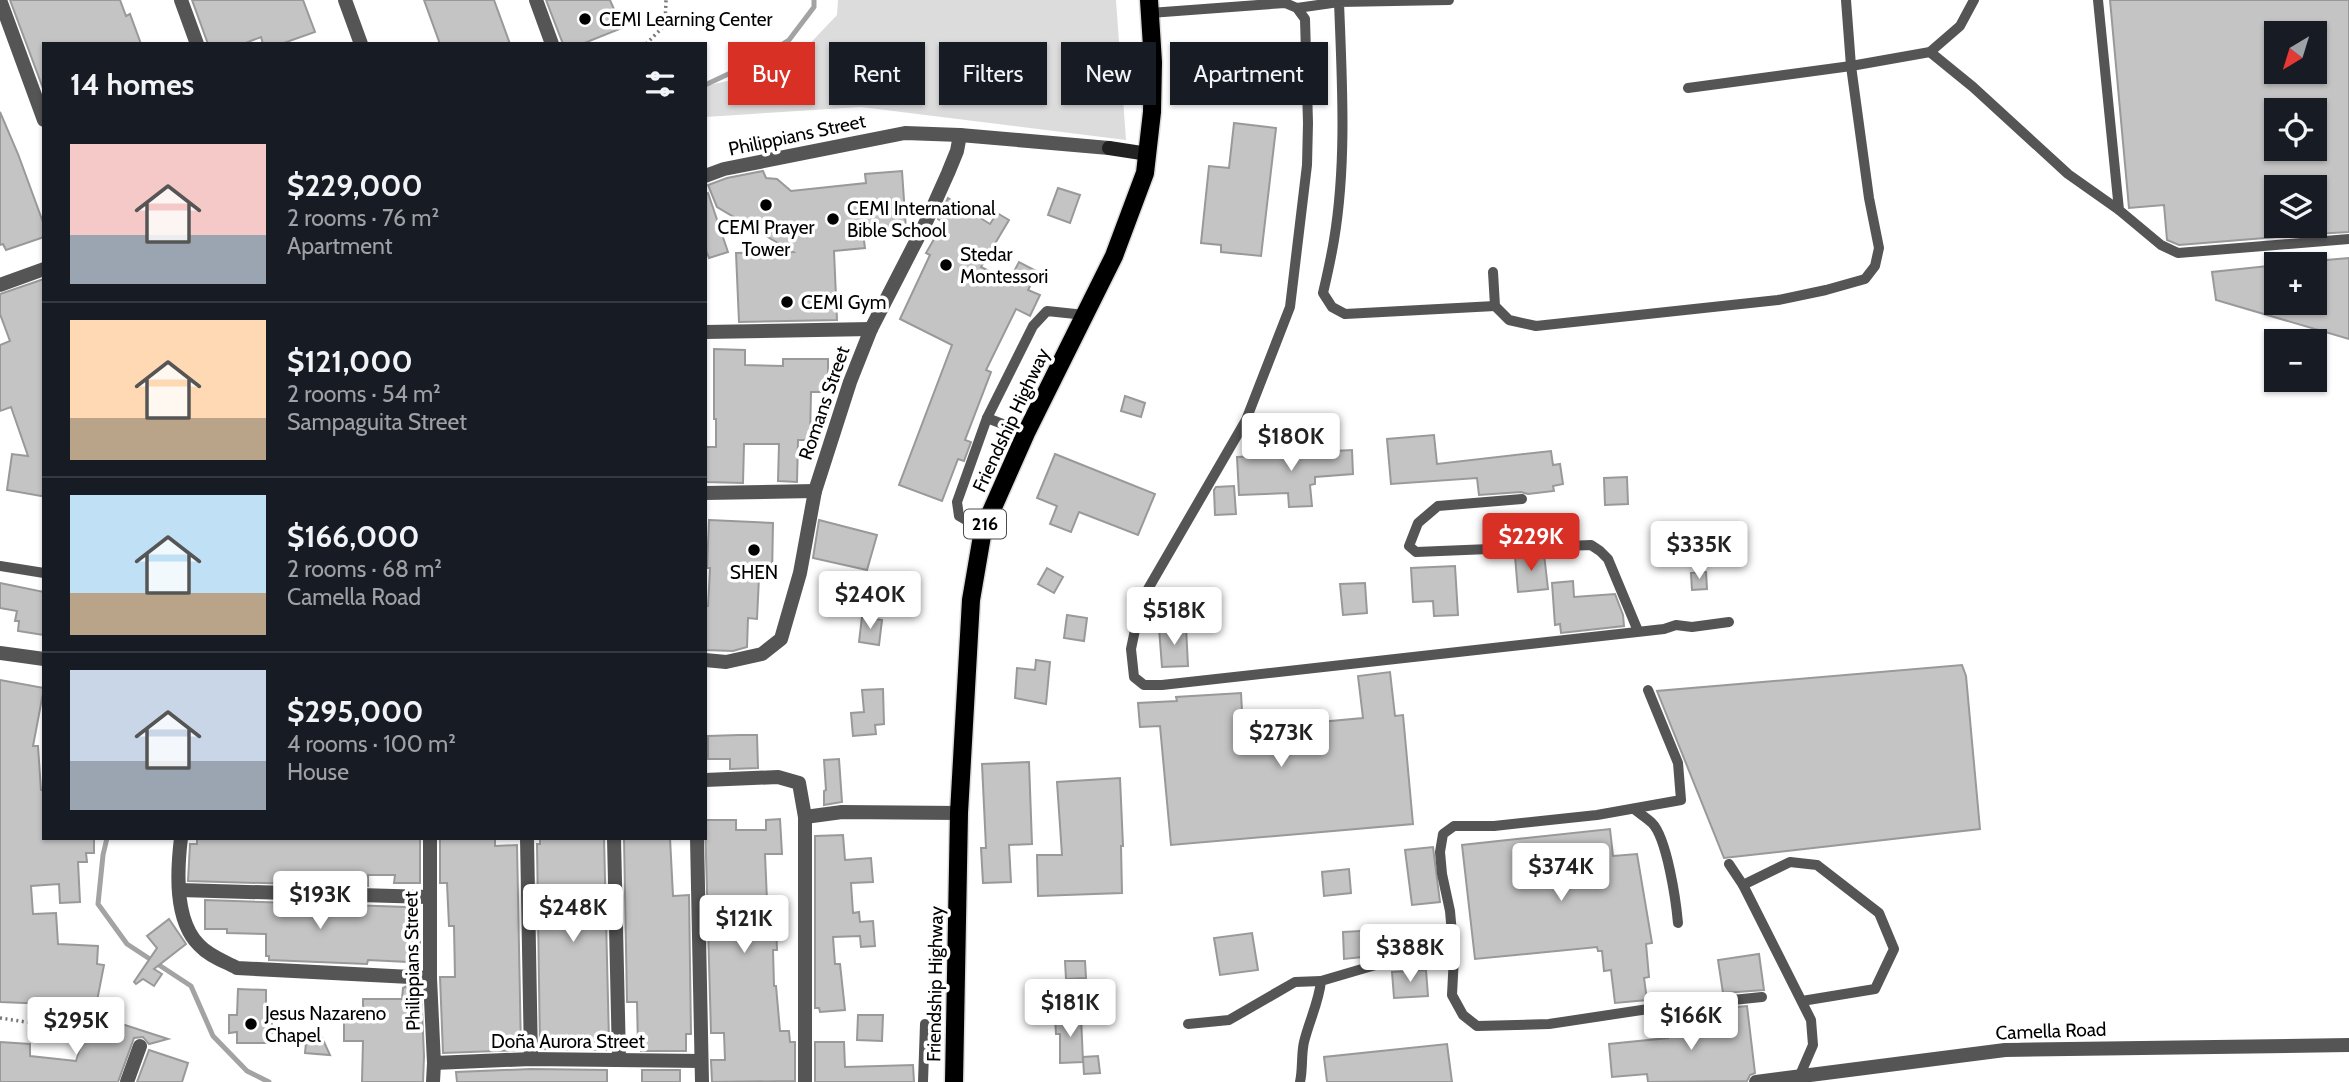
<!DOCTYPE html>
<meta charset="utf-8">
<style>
:root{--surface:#171b24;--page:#20242c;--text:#f1f3f6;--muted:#9ea1a6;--line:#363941;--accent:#d93025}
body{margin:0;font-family:Cabin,sans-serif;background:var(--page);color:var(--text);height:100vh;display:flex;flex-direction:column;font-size:26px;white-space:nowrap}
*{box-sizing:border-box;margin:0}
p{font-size:23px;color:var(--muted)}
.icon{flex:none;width:38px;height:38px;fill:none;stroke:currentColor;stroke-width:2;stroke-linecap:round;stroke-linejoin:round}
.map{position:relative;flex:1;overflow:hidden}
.side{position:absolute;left:42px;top:42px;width:665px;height:798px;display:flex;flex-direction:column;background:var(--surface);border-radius:0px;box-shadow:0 2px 5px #0004}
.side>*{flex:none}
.guide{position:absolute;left:728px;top:42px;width:665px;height:63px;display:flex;gap:14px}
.needle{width:46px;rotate:218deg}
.controls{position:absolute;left:2264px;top:21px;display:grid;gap:14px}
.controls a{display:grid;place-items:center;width:63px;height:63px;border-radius:0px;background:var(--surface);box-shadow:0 2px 5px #0004;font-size:35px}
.price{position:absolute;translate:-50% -60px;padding:0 16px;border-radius:7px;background:#fff;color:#222;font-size:23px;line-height:46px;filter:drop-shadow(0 2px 4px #0008)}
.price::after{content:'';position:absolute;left:50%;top:42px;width:21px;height:16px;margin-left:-10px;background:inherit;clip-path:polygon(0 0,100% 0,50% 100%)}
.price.current{background:var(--accent);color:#fff}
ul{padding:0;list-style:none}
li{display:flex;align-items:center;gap:21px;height:175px;padding:0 28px}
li+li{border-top:2px solid var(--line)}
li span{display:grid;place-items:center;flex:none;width:196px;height:140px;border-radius:0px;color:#555}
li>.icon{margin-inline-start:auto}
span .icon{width:84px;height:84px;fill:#fffc;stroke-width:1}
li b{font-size:30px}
h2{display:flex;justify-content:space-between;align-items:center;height:84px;padding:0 28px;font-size:30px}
.tag{padding:0 24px;border-radius:0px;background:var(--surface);box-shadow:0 2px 5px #0004;font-size:24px;line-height:63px}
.tag.current{background:var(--accent);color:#fff}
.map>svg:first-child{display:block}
.green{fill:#dcdcdc}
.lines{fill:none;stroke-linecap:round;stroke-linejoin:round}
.stream{stroke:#a3a3a3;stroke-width:5}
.building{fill:#c4c4c4;stroke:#999;stroke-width:2;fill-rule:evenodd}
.primary-casing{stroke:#dbdbdb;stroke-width:21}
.path{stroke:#777;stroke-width:3.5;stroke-dasharray:2 3.5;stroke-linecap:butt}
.lane{stroke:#555;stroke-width:10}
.street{stroke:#555;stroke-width:14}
.secondary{stroke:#222;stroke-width:14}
.primary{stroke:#000;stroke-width:18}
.poi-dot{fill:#000;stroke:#fff;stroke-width:2.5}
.labels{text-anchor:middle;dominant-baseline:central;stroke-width:7;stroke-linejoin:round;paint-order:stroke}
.shield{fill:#fff;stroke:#4c4c4c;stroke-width:2}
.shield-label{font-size:18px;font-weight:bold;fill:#000}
.poi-label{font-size:19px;fill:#000;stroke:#fff;text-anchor:start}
.street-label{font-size:19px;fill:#000;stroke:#fff}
</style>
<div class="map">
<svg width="2349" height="1082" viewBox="0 0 2349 1082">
<rect width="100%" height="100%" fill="#fff"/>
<path class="green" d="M838,0h278l10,140 -265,-33 -156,10v-31l54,-12 38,-17 40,-42z"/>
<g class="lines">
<g class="stream">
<path d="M705,85l51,-24 33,-21 25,-33v-7"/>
<path d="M107,838l-4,17 -5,49 29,40 64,42 22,50 34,35 22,11"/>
</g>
</g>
<g class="building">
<path d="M10,0h110l6,16 4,-2 11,30h-97v47z"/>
<path d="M192,0h111l12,32 -34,12h-18l-2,-7 -18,7h-35z"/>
<path d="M424,0h70l16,44h-70z"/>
<path d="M546,0h64l12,28 -40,16h-19z"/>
<path d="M2110,0h239v232l-34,2v-47h-38v50l-98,8 -12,-5 -3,-35 -35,3zM2277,33h38v39h-38zM2277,110h38v39h-38z"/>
<path d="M0,112l18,42 26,71v12l-38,13 -3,-6 -3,1z"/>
<path d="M1234,123l42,5 -15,128 -40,-4v-7l-20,-2 8,-77 20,2z"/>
<path d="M763,171l3,7 11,1 14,12 75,-8 -1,-9 37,-3 4,58 -43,4 2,15 -31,3 3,69 -98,2 -3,-69 57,-1 -76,-45 -9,-22 19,-7z"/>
<path d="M1058,188l22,7 -10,28 -22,-8z"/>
<path d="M708,193l20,59 -19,6 -4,-10v-54z"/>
<path d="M948,198l42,26 7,-11 12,7 -28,47 28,14 10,-19 19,10 -10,18 12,5 -10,21 -14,-7 -30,61 5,2 -26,68 6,2 -7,19 -6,-2 -16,42 -43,-16 53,-140 -52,-26 30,-64 -4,-2 15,-26h-2l3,-5 -4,-3z"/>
<path d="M2349,258v81l-133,-39 -4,-28 65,-7v38h38v-42z"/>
<path d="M44,279v216l-3,1 -34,-6 5,-36 16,2 -17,-49 -11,4v-66l10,-4 -10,-27v-20z"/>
<path d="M714,349l31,1v15l38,1v-7h45v33h-17l-1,48h-12l-1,42 -19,-1 1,-37h-35l-1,39 -38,-1v-35h11v-28h-2z"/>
<path d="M1125,396l20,7 -4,14 -20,-6z"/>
<path d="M1434,435l3,29 114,-13 2,14 7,-1 3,20 -10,2 1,5 -26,3 -7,-2 -42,3 -2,-17 -86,6 -4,-45z"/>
<path d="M1294,448h20v4l38,-2 1,24 -38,3v7l-5,1 2,21 -23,1 -1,-14 -49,2 -2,-38 57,-3z"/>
<path d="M1055,454l100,40 -17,41 -59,-23 -8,20 -21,-8 7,-18 -20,-8z"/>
<path d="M1627,477l1,27 -23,1 -1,-27z"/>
<path d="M1234,486l2,28 -21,1 -1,-25 2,-3z"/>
<path d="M709,520l64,3 -1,54h-13l-2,42 -9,-1 -1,29 -14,4 -28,-1v-44h3l2,-38h-3z"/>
<path d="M819,520l58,15 -10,35 -54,-12z"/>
<path d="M1544,554l4,35 -30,3 -3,-36z"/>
<path d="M1455,566l3,49 -24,1 -1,-15 -20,1 -2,-34z"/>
<path d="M1047,568l16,9 -9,16 -16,-9z"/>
<path d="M1706,572l1,17 -15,1 -1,-17z"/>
<path d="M1573,581l1,16 41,-3 8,21 1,11 -63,7 -1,-9 -5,1 -3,-42z"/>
<path d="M0,583l44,9v43l-26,-4 1,-10h-4l2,-10 -17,-3z"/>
<path d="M1365,583l2,30 -24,2 -3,-31z"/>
<path d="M1067,615l20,3 -3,23 -20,-3z"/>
<path d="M862,617l20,3 -3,25 -20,-3z"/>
<path d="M1186,627l2,39 -26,1 -3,-39z"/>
<path d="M1036,660l14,2 -4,42 -31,-6 2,-30 18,2z"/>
<path d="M1962,665l4,11 14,153 -256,29 -67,-167z"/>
<path d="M1390,672l5,44 8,-1 10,109 -242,21 -11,-119 -20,1 -2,-24 39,-2 -1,-4 65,-4 2,36 120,-11 -5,-42z"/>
<path d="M0,680l44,8 -11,58h5l3,44h3v48h50v15h-8l1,9h-9l2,40 -20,1 -1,-19 -28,2 2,28 23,-1 2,31 40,2 -1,18 7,1 -8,41 -96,-4z"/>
<path d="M883,689l1,35 -9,1 1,9 -23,2 -2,-23 13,-1 -2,-22z"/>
<path d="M739,735h18l1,33 -28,1v-10h-22v-23z"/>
<path d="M839,759l3,43 -18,3v-14l2,-1 -2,-30z"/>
<path d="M1029,762l3,82 -23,1 2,37 -28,1 -2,-35h5l-4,-84z"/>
<path d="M1120,778l3,68h-2l1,47 -84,3 -1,-41h25l-5,-73z"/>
<path d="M780,819l2,35h-17l2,47 8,-1 2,50h-4l1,36h2l4,45h9l1,11h5v39l-83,1 -1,-22h14l-1,-27h-13l-6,-213h31v10h30v-10z"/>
<path d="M1610,829l3,27 24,-2 15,89 -6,1 3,33 -5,1 3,22 -32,3 -4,-33 -7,1 -2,-20h-4l-1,-4 -122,12 -13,-114z"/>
<path d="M843,835l2,25 26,-2 2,24 -22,1 2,30 6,-1 1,10 13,-1 2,25 -14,1 -1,-11 -27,1 2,27h5l5,46 -25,2 -1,-4h-4v-172z"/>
<path d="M197,838h223v45h-26l1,-8h-27v11l-180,-5 2,-37h7z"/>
<path d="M440,838h55v8l22,-1 4,205 -78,3 -3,-76h15l-1,-51h-5l-2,-43h-7z"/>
<path d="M540,838h64l5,203h-3v9l-66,-1 -3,-205h3z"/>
<path d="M624,838h46l3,58 16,-1 2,139h-5v17h-45v-4h-3l-1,-45h-10z"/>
<path d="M1433,847l7,55 -28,3 -7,-55z"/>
<path d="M1349,869l2,24 -27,3 -2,-24z"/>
<path d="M205,900l201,7v29h14v32l-12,-1v-5l-40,-2 -1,4 -98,-4v-4h-3v-22l-39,-1v-4h-22z"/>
<path d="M169,919l17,25 -32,25 8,5 -8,12 -11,-7 -7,5 -2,-2 23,-34 -10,-12z"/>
<path d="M1380,930l2,25 -38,4 -1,-27z"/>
<path d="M1252,933l6,37 -38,5 -6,-37z"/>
<path d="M1759,954l5,36 -41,3 -5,-33z"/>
<path d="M1065,961h20l1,17 -20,1z"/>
<path d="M1426,970l2,26 -34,2 -2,-26z"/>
<path d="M407,986l14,1 3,69 -1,26h-61l1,-41h-19v-20l19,-1v-21h39l1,-11z"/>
<path d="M238,989l28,1v25h6v18h-6v10h-29v-11l-8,1v-18h8z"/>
<path d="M1747,1006l8,67 -5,2 -3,6 -99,1 -1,-8 -35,3 -3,-33 59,-6 -1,-17 27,-3v5l34,-4 -2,-11z"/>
<path d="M91,1014l77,25 -19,5 -6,-7 -9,1 -16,44h-118v-40l30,2v12l46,5z"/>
<path d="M858,1015h25l-1,26 -25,-1z"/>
<path d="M1081,1016l2,46 -23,1v-29h-4l-1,-17z"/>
<path d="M307,1032l13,1 10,22 -25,-2z"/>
<path d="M815,1042h29l1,25 68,-2 1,17h-99z"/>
<path d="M1447,1044l5,38h-125l-3,-25z"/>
<path d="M149,1050l39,13 -6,19h-45z"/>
<path d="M1098,1056l2,17 -16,1 -1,-17z"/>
<path d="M531,1069l76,1v12h-150l-1,-10z"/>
<rect x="642" y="1070" width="38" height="12"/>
</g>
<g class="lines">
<defs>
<path id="primary" d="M954,1082l5,-269 12,-213 12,-70 43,-97 88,-177 31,-83 7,-61 1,-50 -4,-62"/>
</defs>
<use href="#primary" class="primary-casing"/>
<g class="path">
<path d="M646,44l19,-19 1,-25"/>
<path d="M0,1018l65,10"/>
</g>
<g class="lane">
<path d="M1449,0l-110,2c3,79 8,160 -5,238 -3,18 -7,36 -11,53l9,14 13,7 150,-8"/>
<path d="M2098,0l21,210 42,35 17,8 171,-14"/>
<path d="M1297,8l42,-6"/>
<path d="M1150,13l135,-10 12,5 8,11 3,104 -1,42 -17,142 -44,113 -105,181 -10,48 3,28 10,8h18l502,-56 12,-4 16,2 37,-5"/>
<path d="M1930,52l43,35 95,87 51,36"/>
<path d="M1688,88l163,-22 79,-14 30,-26 14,-26"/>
<path d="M1493,272l2,34 14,14 27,6 242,-26 48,-10 39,-11 10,-13 4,-18 -10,-50 -18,-132 -5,-66"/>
<path d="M987,418l39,15"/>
<path d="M1522,499l-84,7 -20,17 -9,23 7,6 175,-7 9,6 8,8 30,72"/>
<path d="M983,530l-24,-14 -2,-14 30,-84 46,-92 14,-15 38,4"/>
<path d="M0,566l44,7"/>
<path d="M1634,809c6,5 13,9 18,14 15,15 24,78 26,100"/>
<path d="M1729,864l14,21 68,135 2,25 -13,30"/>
<path d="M1743,885l47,-23 27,3 62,48 15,36 -19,40 -73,12"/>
<path d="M1454,956l-4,-45 -8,-37 -2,-22 3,-18 11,-8h40l103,-11 84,-15 -3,-37 -30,-73"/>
<path d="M1188,1024l41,-4 66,-38 26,-1"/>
<path d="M923,1082l2,-58"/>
<path d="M1300,1082c3,-13 1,-27 4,-40 5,-21 15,-40 17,-61l92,-27 41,2 -2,39 11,20 14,11 72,-2 106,-16 107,-11"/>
</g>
<g class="street">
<path d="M0,0l44,120"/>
<path d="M181,0l16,44"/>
<path d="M345,0l16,44"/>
<path d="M536,0l16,44"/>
<path d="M705,176l19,-7 181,-36 55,2 149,13"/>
<path d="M0,285l44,-16"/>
<path d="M705,332l166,-3"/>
<path d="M705,493l110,-2"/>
<path d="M0,653l44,6"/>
<path d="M705,660l21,2 36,-8 19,-15 19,-66 15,-82 35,-109 21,-53 56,-109 21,-47 9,-22 3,-16"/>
<path d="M705,780l73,-3 21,6 6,34v265"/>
<path d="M805,817l37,-5 117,1"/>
<path d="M181,838c-4,33 -7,82 18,107 10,11 25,16 38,23l193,10"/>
<path d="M430,838v140l4,85 -1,19"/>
<path d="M527,838l4,221"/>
<path d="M614,838l5,221"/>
<path d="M697,838l5,244"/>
<path d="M180,890l249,7"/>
<path d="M434,1063l97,-4 170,2"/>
<path d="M127,1082l13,-36"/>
<path d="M1756,1082l249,-32 344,-5"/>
</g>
<path class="secondary" d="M1109,148l39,6"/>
<use href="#primary" class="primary"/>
</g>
<g class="poi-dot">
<circle cx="585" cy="19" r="7"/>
<circle cx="766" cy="205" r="7"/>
<circle cx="833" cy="219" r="7"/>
<circle cx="946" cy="265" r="7"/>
<circle cx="787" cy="302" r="7"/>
<circle cx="754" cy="550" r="7"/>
<circle cx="251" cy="1024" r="7"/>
</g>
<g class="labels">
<rect class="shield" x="964" y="509.5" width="42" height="29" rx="5"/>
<g class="shield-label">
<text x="985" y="524">216</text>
</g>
<g class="poi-label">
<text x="599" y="19">CEMI Learning Center</text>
<text x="847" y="208">CEMI International<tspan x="847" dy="22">Bible School</tspan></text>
<text x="766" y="227" text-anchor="middle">CEMI Prayer<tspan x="766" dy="22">Tower</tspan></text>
<text x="960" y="254">Stedar<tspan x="960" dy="22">Montessori</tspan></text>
<text x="801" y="302">CEMI Gym</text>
<text x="754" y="572" text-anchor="middle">SHEN</text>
<text x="265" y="1013">Jesus Nazareno<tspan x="265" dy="22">Chapel</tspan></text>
</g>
<g class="street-label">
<text transform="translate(797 135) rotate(-12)">Philippians Street</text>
<text transform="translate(824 403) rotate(-71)">Romans Street</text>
<text transform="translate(1011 420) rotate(-65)">Friendship Highway</text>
<text transform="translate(412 961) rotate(-91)">Philippians Street</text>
<text transform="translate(935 984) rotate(-89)">Friendship Highway</text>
<text transform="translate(2051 1031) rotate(-2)">Camella Road</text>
<text x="568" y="1041">Doña Aurora Street</text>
</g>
</g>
</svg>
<div class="controls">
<a><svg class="needle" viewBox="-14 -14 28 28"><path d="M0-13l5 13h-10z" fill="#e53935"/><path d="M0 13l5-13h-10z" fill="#9ea1a6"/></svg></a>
<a><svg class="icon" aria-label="locate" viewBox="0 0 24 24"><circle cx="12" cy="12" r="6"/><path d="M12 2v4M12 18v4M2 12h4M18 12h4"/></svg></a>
<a><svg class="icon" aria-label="layers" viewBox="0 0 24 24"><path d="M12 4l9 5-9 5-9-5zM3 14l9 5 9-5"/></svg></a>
<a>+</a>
<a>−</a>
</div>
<b class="price" style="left:1291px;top:473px">$180K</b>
<b class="price current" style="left:1531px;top:573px">$229K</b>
<b class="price" style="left:1699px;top:581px">$335K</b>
<b class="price" style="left:870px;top:631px">$240K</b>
<b class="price" style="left:1174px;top:647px">$518K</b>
<b class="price" style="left:1281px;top:769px">$273K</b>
<b class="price" style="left:1561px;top:903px">$374K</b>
<b class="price" style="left:320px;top:931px">$193K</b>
<b class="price" style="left:573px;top:944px">$248K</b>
<b class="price" style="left:744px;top:955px">$121K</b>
<b class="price" style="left:1410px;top:984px">$388K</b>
<b class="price" style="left:1070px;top:1039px">$181K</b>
<b class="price" style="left:1691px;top:1052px">$166K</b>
<b class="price" style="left:76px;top:1057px">$295K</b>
<div class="guide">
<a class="tag current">Buy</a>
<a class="tag">Rent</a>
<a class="tag">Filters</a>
<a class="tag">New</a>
<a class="tag">Apartment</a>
</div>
<section class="side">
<h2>14 homes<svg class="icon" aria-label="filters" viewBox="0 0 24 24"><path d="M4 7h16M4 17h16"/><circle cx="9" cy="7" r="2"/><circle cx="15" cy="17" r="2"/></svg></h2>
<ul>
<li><span style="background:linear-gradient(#f6c9c9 65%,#9aa5b1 0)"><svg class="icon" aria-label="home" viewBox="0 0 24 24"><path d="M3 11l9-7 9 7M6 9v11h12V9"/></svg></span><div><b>$229,000</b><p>2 rooms · 76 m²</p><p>Apartment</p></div></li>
<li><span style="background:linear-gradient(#ffd9b3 70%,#b9a48a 0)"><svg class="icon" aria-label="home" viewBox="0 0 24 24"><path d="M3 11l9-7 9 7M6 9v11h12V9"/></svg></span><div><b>$121,000</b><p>2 rooms · 54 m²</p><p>Sampaguita Street</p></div></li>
<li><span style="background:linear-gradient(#bfe0f5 70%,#b9a48a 0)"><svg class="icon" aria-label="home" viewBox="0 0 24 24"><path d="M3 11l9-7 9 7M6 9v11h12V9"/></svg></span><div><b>$166,000</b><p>2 rooms · 68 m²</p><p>Camella Road</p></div></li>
<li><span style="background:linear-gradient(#c9d6e8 65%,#9aa5b1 0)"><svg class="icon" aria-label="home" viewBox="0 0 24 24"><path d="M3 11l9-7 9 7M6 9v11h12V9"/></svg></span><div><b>$295,000</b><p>4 rooms · 100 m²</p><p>House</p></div></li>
</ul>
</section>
</div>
